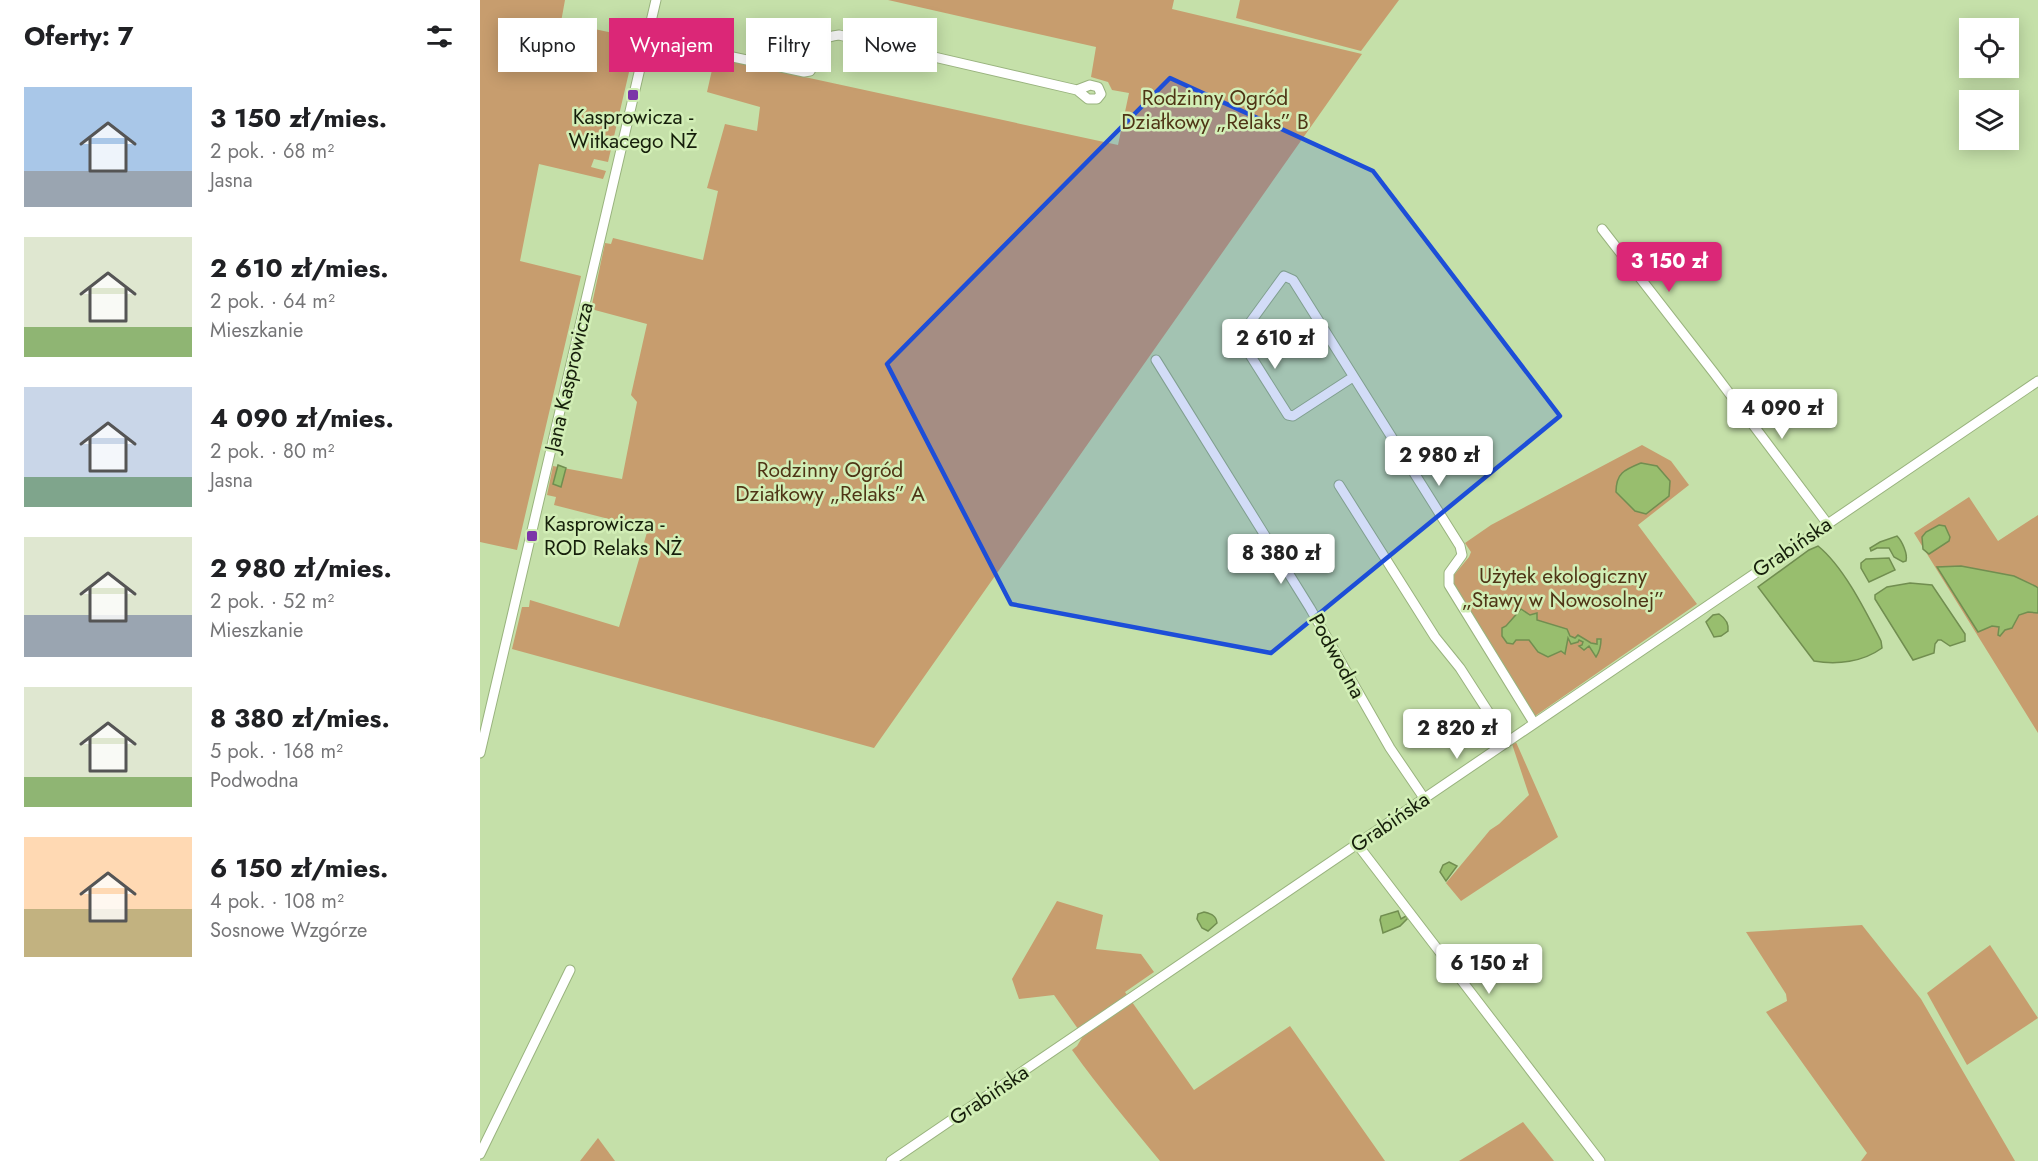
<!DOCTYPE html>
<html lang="pl">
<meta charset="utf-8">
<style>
:root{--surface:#fff;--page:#f2f2f2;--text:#202124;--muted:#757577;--accent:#db2777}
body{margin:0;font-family:Jost,sans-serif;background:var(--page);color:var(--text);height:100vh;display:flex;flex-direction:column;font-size:22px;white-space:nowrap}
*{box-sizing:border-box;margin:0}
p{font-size:20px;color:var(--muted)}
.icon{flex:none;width:33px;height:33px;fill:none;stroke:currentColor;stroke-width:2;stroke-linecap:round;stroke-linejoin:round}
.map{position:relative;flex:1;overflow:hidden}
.details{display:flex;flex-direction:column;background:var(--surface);width:480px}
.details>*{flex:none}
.guide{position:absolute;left:18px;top:18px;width:570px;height:54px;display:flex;gap:12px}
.controls{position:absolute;left:1479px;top:18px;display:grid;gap:12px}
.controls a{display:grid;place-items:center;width:60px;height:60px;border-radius:0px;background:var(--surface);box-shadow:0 3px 15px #0003;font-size:30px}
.price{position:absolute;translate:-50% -51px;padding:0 14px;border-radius:6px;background:#fff;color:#222;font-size:20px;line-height:39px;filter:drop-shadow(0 2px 3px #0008)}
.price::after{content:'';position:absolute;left:50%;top:36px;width:18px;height:14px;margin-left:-9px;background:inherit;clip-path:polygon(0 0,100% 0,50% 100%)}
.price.active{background:var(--accent);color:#fff}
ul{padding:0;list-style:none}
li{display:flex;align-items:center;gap:18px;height:150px;padding:0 24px}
li span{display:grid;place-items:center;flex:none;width:168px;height:120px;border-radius:0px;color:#555}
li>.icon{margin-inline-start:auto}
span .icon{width:72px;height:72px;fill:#fffc;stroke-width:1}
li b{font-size:26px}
h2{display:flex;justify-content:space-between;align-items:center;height:72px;padding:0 24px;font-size:26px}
.chip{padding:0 21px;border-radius:0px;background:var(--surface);box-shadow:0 3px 15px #0003;font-size:21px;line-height:54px}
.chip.active{background:var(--accent);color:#fff}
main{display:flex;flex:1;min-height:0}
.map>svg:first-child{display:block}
.green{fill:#c79d6e}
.water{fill:#98be6e;stroke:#718e50;stroke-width:1.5}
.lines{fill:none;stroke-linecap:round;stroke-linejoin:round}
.minor-casing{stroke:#99b37e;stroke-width:11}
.minor{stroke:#fff;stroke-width:9}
.marked{fill:#1d4ed8;fill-opacity:0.2;stroke:#1d4ed8;stroke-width:4.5;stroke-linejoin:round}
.poi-dot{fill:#7c35a8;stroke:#d2eeb6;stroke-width:2}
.labels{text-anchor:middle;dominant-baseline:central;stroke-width:5;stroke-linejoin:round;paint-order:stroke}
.park-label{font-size:21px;fill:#4f3516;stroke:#d2eeb6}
.poi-label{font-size:21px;fill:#161f0b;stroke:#d2eeb6}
.street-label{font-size:21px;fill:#161f0b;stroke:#d2eeb6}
</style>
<main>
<section class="details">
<h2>Oferty: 7<svg class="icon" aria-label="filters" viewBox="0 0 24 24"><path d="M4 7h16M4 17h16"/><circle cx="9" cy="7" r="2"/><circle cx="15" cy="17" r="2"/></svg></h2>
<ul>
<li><span style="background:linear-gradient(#a9c7e8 70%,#9aa5b1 0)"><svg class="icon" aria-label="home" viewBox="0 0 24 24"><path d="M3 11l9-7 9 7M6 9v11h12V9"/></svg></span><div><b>3 150 zł/mies.</b><p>2 pok. · 68 m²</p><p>Jasna</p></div></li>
<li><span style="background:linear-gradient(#dfe7d0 75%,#8fb573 0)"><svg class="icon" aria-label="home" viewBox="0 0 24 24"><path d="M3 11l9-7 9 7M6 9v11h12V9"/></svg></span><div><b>2 610 zł/mies.</b><p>2 pok. · 64 m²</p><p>Mieszkanie</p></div></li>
<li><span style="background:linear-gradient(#c9d6e8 75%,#7fa58c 0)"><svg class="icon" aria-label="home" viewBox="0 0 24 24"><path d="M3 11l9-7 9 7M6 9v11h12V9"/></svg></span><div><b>4 090 zł/mies.</b><p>2 pok. · 80 m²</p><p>Jasna</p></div></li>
<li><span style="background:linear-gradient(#dfe7d0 65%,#9aa5b1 0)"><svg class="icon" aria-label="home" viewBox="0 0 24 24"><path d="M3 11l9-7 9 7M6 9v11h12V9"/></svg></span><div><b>2 980 zł/mies.</b><p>2 pok. · 52 m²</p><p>Mieszkanie</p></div></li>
<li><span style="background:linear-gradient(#dfe7d0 75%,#8fb573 0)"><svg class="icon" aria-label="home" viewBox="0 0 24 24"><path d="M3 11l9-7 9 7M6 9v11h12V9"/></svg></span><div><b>8 380 zł/mies.</b><p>5 pok. · 168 m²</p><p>Podwodna</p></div></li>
<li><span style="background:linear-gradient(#ffd9b3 60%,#c2b280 0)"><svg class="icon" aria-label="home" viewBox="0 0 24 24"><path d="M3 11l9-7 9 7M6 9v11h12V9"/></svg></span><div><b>6 150 zł/mies.</b><p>4 pok. · 108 m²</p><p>Sosnowe Wzgórze</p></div></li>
</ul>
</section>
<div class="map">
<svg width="1558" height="1161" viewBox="0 0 1558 1161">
<rect width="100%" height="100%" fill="#c5e0a9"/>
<g class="green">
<path d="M0,0h85l-4,22 76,16 -29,124 -14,-3 -3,8 15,4 -3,8 -64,-15 -19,97 61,15 -64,274 -37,-8z"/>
<path d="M408,0h286l-2,9 190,45 -488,694 -362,-99 10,-42h7l1,-7 89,27 29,-98 -94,-24 2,-8 -9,-2 6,-29 69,13 15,-77 -6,-7 16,-71 -56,-15 14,-66 6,1 2,-6 90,22 15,-69 -11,-3 18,-64 32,7 3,-24 -53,-15 7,-31 12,2v-3l392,85 11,-52 -17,-3 -4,-8 -17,-5 5,-30z"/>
<path d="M760,0h159l-38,51 -125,-33z"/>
<path d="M1162,445l29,16 18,24 -51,40 59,79 -162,112 -81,-129v-12l15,-18 2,-5 -6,-9 26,-18z"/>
<path d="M1489,497l29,44 40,-26v218l-124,-200z"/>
<path d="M1036,742l42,95 -97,64 -15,-18 44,-53 9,-6 30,-29 -17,-51z"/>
<path d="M577,901l46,14 -7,34 45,5 13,18 -29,20 69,98 96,-64 95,135h-225c-30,-37 -61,-73 -88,-111l5,-4 6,-10 -29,-41 -35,4 -7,-20z"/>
<path d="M1382,925l59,74 94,162h-154l6,-8 -101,-141 21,-11 -1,-7 -40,-62z"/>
<path d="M1510,945l48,73 -71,47 -40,-72z"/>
<path d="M1043,1122l31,39h-95z"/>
<path d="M118,1138l17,23h-35z"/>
</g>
<g class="water">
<path d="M1161,463l16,3 13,15 -1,15 -23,18 -11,-3 -19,-19c0,-19 8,-22 25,-29z"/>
<path d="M78,465l8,3 -5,19 -8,-3z"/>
<path d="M1459,525l6,1 5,11 -1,4 -20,13 -6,-5 -1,-12 4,-5z"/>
<path d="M1417,536c5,5 11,18 9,25l-3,1 -9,-5 -5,-9h-12l-6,3 -1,-3 10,-6z"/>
<path d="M1338,546c26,21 48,66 63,95l1,7c-19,14 -45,17 -68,13l-56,-74 51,-37z"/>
<path d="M1409,558l6,12 -26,12 -8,-14v-5l5,-4z"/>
<path d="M1481,566l53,10 21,10 3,2v25l-10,-1 -9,3 -7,13 -7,2 -5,6 -2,-1 1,-8 -7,-1 -14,6 -41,-65z"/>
<path d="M1430,583l22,2 33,49v7l-15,5 -9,-6h-3l-3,4 -1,9 -21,7 -38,-61v-4l12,-8z"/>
<path d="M1041,609l9,6 7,-2v7l30,9 3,7 5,2 3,-3 13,8 6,1v-5h4c0,7 -1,12 -5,18l-7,-11 -5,4 -5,-4 3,-1 1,-3 -4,-2 -1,2 -7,2 -3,-6 -3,16 -4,-3 -13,6 -10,-5 -9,-12h-13l-3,4 -6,-1 -5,-7v-8l4,-2z"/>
<path d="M1239,614c6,4 10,10 9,17l-7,5 -7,1 -8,-15 7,-7z"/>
<path d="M969,862l8,4 -11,15 -6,-9 3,-7z"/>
<path d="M918,911l3,8 5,-3 2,2 -8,8 -17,7 -3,-13 1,-4z"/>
<path d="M724,912c7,2 12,3 13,11l-9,8 -6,-3 -5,-9 1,-5z"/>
</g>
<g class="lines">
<defs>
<g id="minor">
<path d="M167,35l67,18 90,19 6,-1c13,-18 1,-33 29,-36l238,55 13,-5 8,2 3,7 -4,5h-9l-11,-9"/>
<path d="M1122,229l112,144 113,150"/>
<path d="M676,360l154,248 80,140 34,50"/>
<path d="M873,377l-60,39 -5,-1 -48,-76 1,-4 43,-59 9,4 167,266 2,9 -13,18v12l85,138"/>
<path d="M859,485l96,152 25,31 47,73"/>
<path d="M0,753l176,-753"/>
<path d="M877,844l243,317"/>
<path d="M0,1154l90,-184"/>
<path d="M411,1161c384,-258 764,-521 1147,-780"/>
</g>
</defs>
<use href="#minor" class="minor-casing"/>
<use href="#minor" class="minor"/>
</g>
<path class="marked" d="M690,78l203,93 187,245 -289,237 -260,-49 -124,-240z"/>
<g class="poi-dot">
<rect x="147" y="89" width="12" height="12" rx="3"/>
<rect x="46" y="530" width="12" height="12" rx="3"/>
</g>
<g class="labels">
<g class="park-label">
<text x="735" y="98">Rodzinny Ogród<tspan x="735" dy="24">Działkowy „Relaks” B</tspan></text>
<text x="350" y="470">Rodzinny Ogród<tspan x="350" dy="24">Działkowy „Relaks” A</tspan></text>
<text x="1083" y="576">Użytek ekologiczny<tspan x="1083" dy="24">„Stawy w Nowosolnej”</tspan></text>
</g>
<g class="poi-label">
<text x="153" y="117">Kasprowicza -<tspan x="153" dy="24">Witkacego NŻ</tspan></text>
<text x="64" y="524" text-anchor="start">Kasprowicza -<tspan x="64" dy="24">ROD Relaks NŻ</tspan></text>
</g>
<g class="street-label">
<text transform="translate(89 377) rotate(-77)">Jana Kasprowicza</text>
<text transform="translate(1312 547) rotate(-34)">Grabińska</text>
<text transform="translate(857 656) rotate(61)">Podwodna</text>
<text transform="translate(910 822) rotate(-34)">Grabińska</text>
<text transform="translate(509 1095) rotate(-34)">Grabińska</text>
</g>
</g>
</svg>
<div class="controls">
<a><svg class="icon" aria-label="locate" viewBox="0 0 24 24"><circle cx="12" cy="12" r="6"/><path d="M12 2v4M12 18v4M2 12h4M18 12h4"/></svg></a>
<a><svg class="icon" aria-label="layers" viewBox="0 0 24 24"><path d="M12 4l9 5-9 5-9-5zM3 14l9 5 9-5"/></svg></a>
</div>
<b class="price active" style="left:1189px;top:293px">3 150 zł</b>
<b class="price" style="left:795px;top:370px">2 610 zł</b>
<b class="price" style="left:1302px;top:440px">4 090 zł</b>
<b class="price" style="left:959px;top:487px">2 980 zł</b>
<b class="price" style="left:801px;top:585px">8 380 zł</b>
<b class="price" style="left:977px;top:760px">2 820 zł</b>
<b class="price" style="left:1009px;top:995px">6 150 zł</b>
<div class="guide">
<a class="chip">Kupno</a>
<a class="chip active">Wynajem</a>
<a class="chip">Filtry</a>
<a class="chip">Nowe</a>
</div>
</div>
</main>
